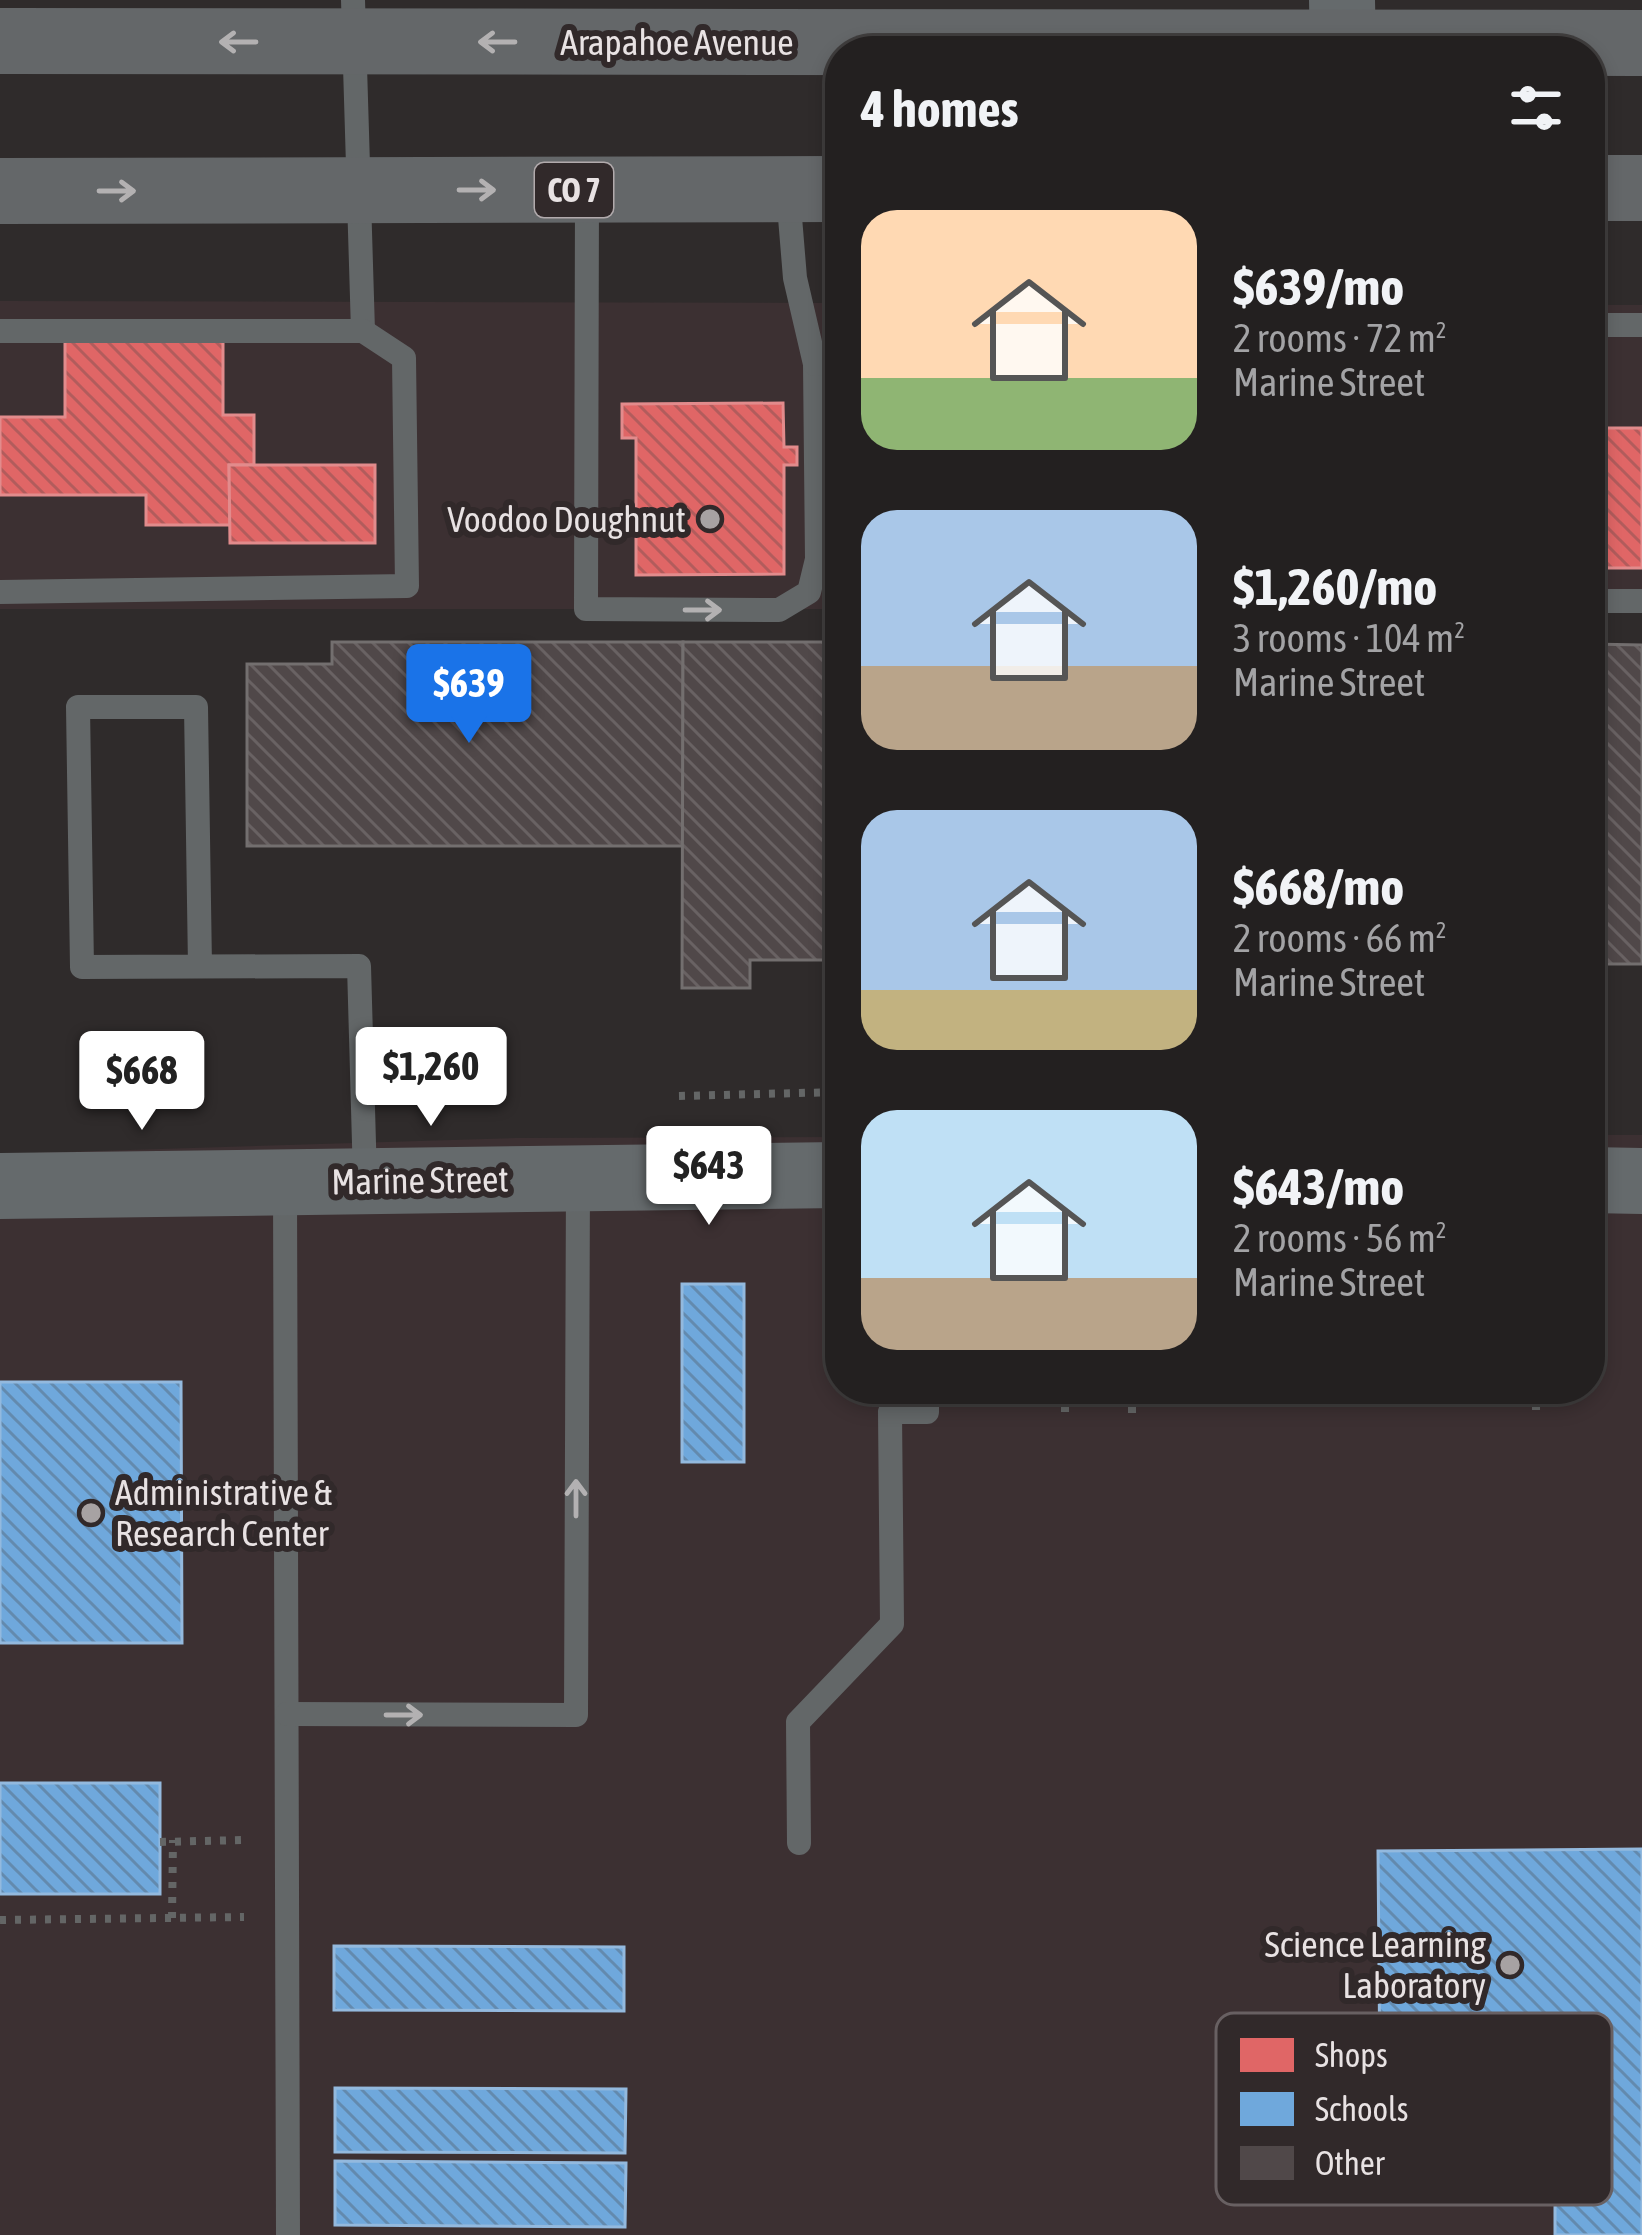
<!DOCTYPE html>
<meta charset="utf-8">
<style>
:root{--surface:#232020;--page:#2f2d2d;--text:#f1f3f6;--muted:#a3a3a5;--line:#403e3e;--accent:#1a73e8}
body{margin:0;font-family:"Asap Condensed",sans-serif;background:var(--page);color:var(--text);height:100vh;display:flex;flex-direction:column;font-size:45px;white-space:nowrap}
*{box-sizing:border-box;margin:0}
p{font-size:39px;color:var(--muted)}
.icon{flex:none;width:66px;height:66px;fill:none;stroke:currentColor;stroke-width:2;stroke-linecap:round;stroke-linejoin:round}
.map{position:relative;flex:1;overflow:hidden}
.drawer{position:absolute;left:825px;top:36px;width:780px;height:1368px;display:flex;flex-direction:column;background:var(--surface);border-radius:48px;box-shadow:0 6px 18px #0003,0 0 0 3px var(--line)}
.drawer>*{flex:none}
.price{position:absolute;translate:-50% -102px;padding:0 27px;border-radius:12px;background:#fff;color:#222;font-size:39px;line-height:78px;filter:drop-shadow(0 3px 6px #0008)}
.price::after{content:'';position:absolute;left:50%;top:72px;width:36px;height:27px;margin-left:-18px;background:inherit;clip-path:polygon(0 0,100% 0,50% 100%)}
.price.selected{background:var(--accent);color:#fff}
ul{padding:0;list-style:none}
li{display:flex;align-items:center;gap:36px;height:300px;padding:0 36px}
li span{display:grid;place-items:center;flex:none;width:336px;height:240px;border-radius:36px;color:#555}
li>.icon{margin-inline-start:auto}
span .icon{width:144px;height:144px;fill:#fffc;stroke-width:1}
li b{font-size:51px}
h2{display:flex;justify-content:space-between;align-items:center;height:144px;padding:0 36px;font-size:51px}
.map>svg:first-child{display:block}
.built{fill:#3c3032}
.shops{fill:url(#shops-back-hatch);stroke:#e28b8c;stroke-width:3}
.schools{fill:url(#schools-back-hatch);stroke:#93b9de;stroke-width:3}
.building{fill:url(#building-back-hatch);stroke:#736f6f;stroke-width:3}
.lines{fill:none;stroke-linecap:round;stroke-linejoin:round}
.path{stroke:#646666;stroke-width:8;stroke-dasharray:6 9;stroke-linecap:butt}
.lane{stroke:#636768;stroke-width:24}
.secondary{stroke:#656a6c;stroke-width:66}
.primary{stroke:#646769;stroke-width:66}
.oneway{stroke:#b3b1b2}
.poi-dot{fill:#a7a2a3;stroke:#31292a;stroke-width:4.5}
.labels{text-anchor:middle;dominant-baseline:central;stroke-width:12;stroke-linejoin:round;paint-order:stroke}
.shield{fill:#31292a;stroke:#b1aaac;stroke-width:3}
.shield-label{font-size:33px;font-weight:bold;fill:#e8e2e3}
.street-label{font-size:36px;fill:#e8e2e3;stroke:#31292a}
.poi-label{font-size:36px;fill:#e8e2e3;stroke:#31292a;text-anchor:end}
.key{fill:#31292a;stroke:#686062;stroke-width:3}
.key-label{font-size:33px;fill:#e8e2e3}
</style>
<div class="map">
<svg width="1642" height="2235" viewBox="0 0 1642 2235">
<defs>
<pattern id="shops-back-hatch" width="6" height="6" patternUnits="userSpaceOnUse" patternTransform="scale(3)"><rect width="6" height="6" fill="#e06666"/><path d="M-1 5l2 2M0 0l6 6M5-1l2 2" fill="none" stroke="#b25c5c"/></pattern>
<pattern id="schools-back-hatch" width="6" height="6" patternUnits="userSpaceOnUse" patternTransform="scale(3)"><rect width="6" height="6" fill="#6fa8dc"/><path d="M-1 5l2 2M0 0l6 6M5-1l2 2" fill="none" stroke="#638aae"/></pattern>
<pattern id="building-back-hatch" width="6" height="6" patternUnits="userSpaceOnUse" patternTransform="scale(3)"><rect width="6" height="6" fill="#504849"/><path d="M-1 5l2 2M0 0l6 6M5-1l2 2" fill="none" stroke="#696263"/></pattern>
</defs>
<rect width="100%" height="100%" fill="#2f2b2b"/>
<g class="built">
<path d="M0,301l840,2v306h-840z"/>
<rect x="1590" y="305" width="52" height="304"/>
<path d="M1590,1135h52v1100h-1642v-1081l516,-16 324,-1v252h750z"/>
</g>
<g class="shops">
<path d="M223,336v79h31v50h-25l1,60h-84v-30h-146v-78h65v-80z"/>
<path d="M783,403l1,44h13v18h-13v109l-148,1v-137h-14v-34z"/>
<path d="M1595,428h47v140h-48z"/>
<path d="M229,465h146v78h-145z"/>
</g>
<g class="schools">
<rect x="682" y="1284" width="62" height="178"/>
<path d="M0,1382h181l1,261h-182z"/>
<rect x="0" y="1783" width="160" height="111"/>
<path d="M1642,1849v386h-87v-82l-58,1v32l-93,1 -1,-69h36l-1,-38 -58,1 -2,-230z"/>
<path d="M334,1946l290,1v64l-290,-1z"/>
<path d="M335,2088l291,1 -1,64 -290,-1z"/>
<path d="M335,2161l291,2 -1,64 -290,-2z"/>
</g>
<g class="building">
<path d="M332,642h351v204h-436v-182h85z"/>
<path d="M683,642h157v318h-90v28h-68z"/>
<path d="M1590,644l52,1v319h-52z"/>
</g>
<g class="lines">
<g class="path">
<path d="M679,1096l161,-4"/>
<path d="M1536,1389v28"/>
<path d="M1065,1412v-23"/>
<path d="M1132,1413v-24"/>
<path d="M160,1842l82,-2"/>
<path d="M172,1918l1,-78"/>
<path d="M0,1920l244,-3"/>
</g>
<g class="lane">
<path d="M353,0l10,331"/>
<path d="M587,193l-1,416 193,1 30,-18 8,-33 -2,-195"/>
<path d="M788,193l7,85 20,86 25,-3"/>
<path d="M1590,325h52"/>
<path d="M0,331h363l41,27 3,228 -407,6"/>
<path d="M1590,601h52"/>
<path d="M200,966l-4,-259h-118l4,260 277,-1 6,213"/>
<path d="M285,1187l3,1048"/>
<path d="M287,1714l289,1 2,-536"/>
<path d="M799,1843l-1,-121 94,-98 -2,-212h37v-23"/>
</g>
<g class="secondary">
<path d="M1342,0l1,51"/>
<path d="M1590,1180l52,1"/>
<path d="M0,1186l840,-11"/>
</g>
<g class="primary">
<path d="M0,41l1642,2"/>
<path d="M1590,188h52"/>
<path d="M0,191l840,-2"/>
</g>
</g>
<defs><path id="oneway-shaft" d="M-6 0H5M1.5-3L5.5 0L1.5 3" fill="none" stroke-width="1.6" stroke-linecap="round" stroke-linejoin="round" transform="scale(3)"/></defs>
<g class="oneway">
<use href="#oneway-shaft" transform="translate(238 42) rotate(-180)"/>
<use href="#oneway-shaft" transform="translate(497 42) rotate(180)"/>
<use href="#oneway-shaft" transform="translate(477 190)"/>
<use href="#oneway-shaft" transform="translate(117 191)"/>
<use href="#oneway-shaft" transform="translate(703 610)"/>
<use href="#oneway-shaft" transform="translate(576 1498) rotate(-90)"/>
<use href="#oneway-shaft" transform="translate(404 1715)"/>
</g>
<g class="poi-dot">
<circle cx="710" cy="519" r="12"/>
<circle cx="91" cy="1513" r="12"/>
<circle cx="1510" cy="1965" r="12"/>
</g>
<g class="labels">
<rect class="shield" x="535" y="163" width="78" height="54" rx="9"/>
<g class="shield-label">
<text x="574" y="190">CO 7</text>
</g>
<g class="street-label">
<text x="677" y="42">Arapahoe Avenue</text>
<text transform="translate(420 1180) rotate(-1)">Marine Street</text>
</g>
<g class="poi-label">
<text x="686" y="519">Voodoo Doughnut</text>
<text x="115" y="1492" text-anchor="start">Administrative &amp;<tspan x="115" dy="41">Research Center</tspan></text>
<text x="1486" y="1944">Science Learning<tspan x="1486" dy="41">Laboratory</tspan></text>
</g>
</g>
<rect x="1216" y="2013" width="396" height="192" rx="18" class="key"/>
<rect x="1240" y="2038" width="54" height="34" fill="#e06666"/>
<rect x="1240" y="2092" width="54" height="34" fill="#6fa8dc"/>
<rect x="1240" y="2146" width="54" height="34" fill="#504849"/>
<g class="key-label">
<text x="1315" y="2067">Shops</text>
<text x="1315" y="2121">Schools</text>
<text x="1315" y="2175">Other</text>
</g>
</svg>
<b class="price selected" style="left:469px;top:746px">$639</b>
<b class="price" style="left:431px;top:1129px">$1,260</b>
<b class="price" style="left:142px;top:1133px">$668</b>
<b class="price" style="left:709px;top:1228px">$643</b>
<section class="drawer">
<h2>4 homes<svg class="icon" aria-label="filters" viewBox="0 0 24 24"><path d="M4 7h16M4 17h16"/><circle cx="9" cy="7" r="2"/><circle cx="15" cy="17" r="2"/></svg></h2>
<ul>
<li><span style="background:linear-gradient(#ffd9b3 70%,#8fb573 0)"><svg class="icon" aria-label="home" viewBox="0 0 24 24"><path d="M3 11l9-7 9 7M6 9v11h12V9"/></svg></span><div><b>$639/mo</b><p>2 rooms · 72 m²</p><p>Marine Street</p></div></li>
<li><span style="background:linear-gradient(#a9c7e8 65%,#b9a48a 0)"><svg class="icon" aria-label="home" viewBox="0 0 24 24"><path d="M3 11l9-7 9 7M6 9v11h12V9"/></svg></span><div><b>$1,260/mo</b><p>3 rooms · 104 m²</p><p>Marine Street</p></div></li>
<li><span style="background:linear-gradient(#a9c7e8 75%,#c2b280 0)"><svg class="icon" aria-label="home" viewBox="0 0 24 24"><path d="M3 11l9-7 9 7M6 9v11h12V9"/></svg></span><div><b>$668/mo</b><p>2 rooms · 66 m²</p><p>Marine Street</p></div></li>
<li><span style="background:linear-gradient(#bfe0f5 70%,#b9a48a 0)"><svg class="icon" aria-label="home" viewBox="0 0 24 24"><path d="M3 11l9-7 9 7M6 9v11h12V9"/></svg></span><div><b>$643/mo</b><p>2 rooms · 56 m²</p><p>Marine Street</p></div></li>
</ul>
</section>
</div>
